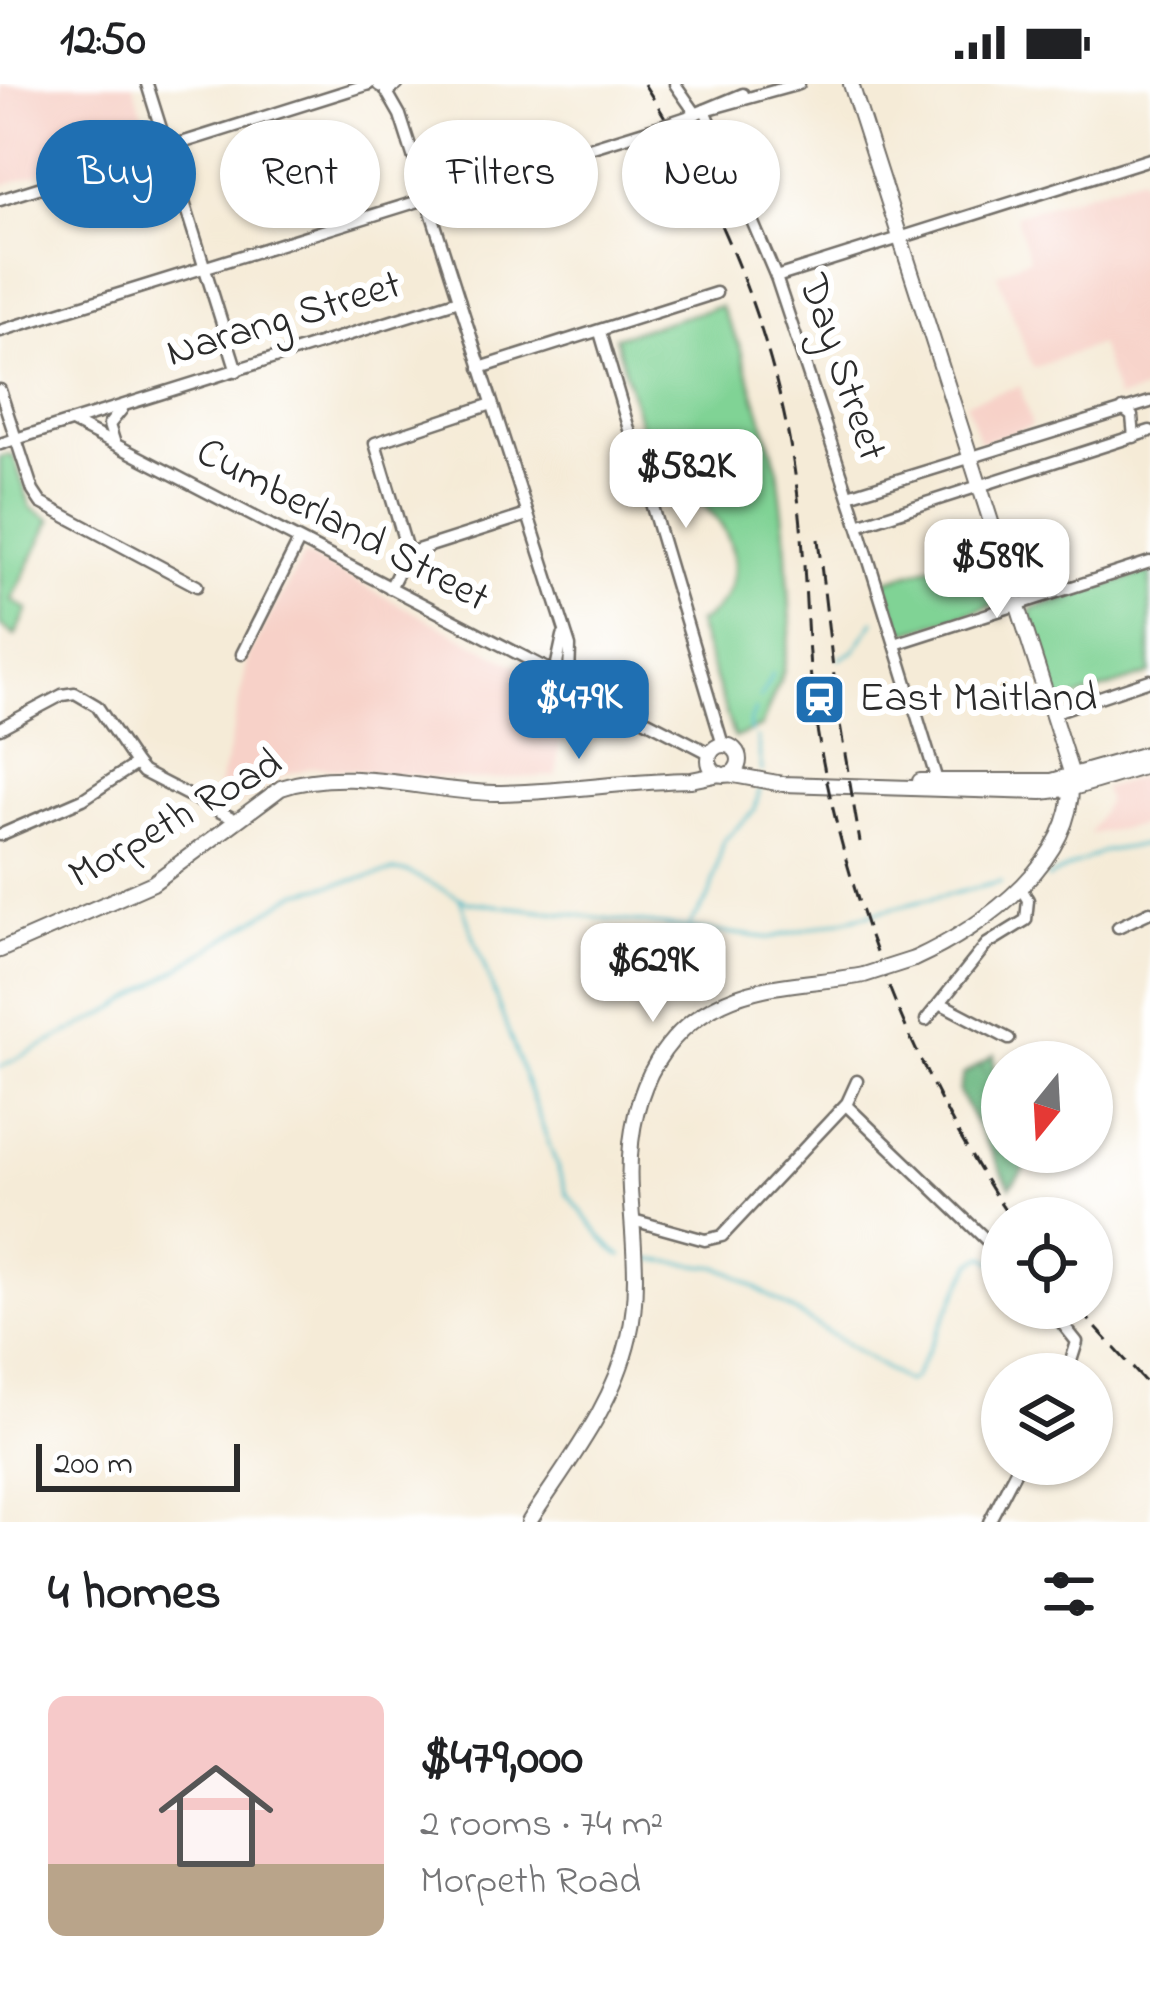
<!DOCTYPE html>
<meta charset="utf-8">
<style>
:root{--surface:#fff;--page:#f6f6f6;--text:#202124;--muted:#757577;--line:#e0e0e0;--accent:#1f6fb2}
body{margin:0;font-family:"Indie Flower",sans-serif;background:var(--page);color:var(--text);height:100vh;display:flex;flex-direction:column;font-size:45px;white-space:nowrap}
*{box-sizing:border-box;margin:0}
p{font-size:39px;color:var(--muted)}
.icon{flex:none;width:66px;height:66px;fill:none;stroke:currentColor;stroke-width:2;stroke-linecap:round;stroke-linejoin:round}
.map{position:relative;height:1438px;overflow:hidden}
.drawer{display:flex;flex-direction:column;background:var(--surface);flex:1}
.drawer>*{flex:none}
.guide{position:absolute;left:36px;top:36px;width:1080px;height:108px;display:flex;gap:24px}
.needle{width:78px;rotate:198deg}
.fabs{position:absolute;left:981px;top:957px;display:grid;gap:24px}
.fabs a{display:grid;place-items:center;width:132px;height:132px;border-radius:50%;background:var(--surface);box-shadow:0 3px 9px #0004;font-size:60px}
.scale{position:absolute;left:36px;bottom:30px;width:204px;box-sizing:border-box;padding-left:12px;border:6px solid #2b2b2b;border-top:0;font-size:33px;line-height:42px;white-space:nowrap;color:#2b2b2b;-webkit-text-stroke:9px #fff;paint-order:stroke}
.price{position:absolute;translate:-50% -102px;padding:0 27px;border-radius:24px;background:#fff;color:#222;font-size:39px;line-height:78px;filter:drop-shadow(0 3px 6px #0008)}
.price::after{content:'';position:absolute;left:50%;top:72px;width:36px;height:27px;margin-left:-18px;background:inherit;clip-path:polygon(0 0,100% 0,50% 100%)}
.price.selected{background:var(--accent);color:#fff}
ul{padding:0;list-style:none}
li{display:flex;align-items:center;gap:36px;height:300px;padding:0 48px}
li+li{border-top:3px solid var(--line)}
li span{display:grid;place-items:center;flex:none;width:336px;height:240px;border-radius:18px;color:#555}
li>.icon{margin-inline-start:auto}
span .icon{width:144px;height:144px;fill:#fffc;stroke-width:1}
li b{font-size:51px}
h2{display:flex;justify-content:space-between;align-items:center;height:144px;padding:0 48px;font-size:51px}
.tag{padding:0 42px;border-radius:54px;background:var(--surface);box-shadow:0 3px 9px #0004;font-size:42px;line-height:108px}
.tag.selected{background:var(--accent);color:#fff}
.status{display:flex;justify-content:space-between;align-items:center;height:84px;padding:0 60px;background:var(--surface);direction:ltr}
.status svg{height:33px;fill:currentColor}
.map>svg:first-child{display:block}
.built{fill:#f7d1c8}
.forest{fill:url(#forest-crowns);stroke:#4a7054;stroke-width:3}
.green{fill:#80d395;stroke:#567f60;stroke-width:3}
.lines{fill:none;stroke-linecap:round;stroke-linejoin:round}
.stream{stroke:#4dbac6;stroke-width:3}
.minor-casing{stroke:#726e67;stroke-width:15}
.major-casing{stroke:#726e67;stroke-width:18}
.minor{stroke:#fff;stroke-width:10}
.major{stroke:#fff;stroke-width:14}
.rail{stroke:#2b2b2b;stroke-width:3;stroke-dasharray:18 9;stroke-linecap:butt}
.minor-bridge-casing{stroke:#726e67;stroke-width:15;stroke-linecap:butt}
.major-bridge-casing{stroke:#726e67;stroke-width:18;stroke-linecap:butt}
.minor-bridge{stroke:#fff;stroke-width:10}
.major-bridge{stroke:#fff;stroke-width:14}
.labels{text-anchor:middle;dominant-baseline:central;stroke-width:12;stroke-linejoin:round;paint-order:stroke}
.street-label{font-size:42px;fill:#2b2b2b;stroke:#fff}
.poi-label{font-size:42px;fill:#2b2b2b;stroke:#fff;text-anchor:start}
</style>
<div class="status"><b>12:50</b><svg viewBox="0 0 49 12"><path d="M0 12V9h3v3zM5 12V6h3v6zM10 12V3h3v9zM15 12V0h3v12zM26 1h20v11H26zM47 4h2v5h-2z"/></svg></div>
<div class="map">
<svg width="1150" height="1438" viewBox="0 0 1150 1438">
<defs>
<pattern id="forest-crowns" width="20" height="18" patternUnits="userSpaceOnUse" patternTransform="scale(3)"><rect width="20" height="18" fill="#68b57e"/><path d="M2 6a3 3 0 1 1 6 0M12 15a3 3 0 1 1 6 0" fill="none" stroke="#569367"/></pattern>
</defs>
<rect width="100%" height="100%" fill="#fff"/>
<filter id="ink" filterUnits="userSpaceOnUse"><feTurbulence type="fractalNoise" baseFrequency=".00833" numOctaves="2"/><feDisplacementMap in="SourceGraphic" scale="24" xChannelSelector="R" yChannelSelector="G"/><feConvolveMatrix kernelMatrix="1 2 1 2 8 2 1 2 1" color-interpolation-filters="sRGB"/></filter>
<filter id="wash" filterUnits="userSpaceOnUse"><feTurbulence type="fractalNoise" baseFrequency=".004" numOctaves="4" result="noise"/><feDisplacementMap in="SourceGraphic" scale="48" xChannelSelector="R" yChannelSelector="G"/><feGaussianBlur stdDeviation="2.7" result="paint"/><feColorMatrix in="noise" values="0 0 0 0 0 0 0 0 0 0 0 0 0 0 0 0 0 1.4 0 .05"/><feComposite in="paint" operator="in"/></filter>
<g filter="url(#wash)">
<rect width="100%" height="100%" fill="#f5ebd7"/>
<g class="built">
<path d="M0,0h133l18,54 -151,48z"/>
<path d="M1141,92l9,24v189l-33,10 -18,-55 -66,24 -36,-94 32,-16 -14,-43z"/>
<path d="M1020,302l12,40 -52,16 -14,-40z"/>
<path d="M304,471l259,135 -6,86 -84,4 -159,-13 -31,8 -49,32 -20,-10 13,-39 22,-103z"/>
<path d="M1150,690v50l-61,10 18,-33 -4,-12z"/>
</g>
<path class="forest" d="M994,971v15l8,7v75h36l-28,35 -51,-95 4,-17z"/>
<g class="green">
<path d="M720,222l19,38 39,126 8,69 5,88 -8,45 -22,55 -27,11 -37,-115c50,-27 47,-84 5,-119l-40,-5 -47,-162z"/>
<path d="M8,371l6,2 17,51 20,12 -39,80 16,10 -13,26 -15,-11v-168z"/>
<path d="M988,464l15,54 -96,30 -7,-4 -15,-47z"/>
<path d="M1150,488v102l-86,28 -6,-2 -28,-86 3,-6z"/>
</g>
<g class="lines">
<g class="stream">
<path d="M840,575l14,-8 20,-30"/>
<path d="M760,614l13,-24"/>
<path d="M751,648l-2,-7 6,-15"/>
<path d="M757,654l5,33"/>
<path d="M1048,794l56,-27 46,-7"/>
<path d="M460,815l107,295c15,16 41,56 55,62"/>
<path d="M690,841l19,-28 15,-57 31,-30 5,-23"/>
<path d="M0,983l117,-59 180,-115 97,-22 14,1 60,30 302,36 231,-56"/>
<path d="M645,1175l72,8 14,5 176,110 6,-3 60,-117 12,-6 17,14"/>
<path d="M1036,1224l34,38"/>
</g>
</g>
</g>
<g filter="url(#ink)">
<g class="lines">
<defs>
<g id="minor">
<path d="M147,0l90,287"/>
<path d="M675,0l21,30"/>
<path d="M384,3l16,28 170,531 -1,34"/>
<path d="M705,26l71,167 77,232 86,278"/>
<path d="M705,26l94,-26"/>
<path d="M690,32l53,-22"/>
<path d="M0,116l369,-116"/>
<path d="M776,193l374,-118"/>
<path d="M0,247l654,-203"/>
<path d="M600,248l123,413"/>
<path d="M480,284l236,-75"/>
<path d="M0,306l33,101 8,12 156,83"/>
<path d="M1123,325l9,7 2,21"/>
<path d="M72,338l639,332"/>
<path d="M0,360l459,-144"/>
<path d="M115,360l-6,-19 13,-16"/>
<path d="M849,411l301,-93"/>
<path d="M858,441l292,-94"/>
<path d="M408,469l119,-38"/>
<path d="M390,504l18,-35 -33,-110 117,-39"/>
<path d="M895,560l255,-82"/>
<path d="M242,570l57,-113"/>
<path d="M555,589l8,-37"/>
<path d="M1052,629l98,-33"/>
<path d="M0,644l62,-33 13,-2 22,13 39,58"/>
<path d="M0,751l83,-36 53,-35 7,8 93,48"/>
<path d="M1118,843l32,-15"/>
<path d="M940,919l69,36"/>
<path d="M926,936l61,-76 39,-24 2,-20 -8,-13"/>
<path d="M846,1021l156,150"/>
<path d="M633,1136l72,20 17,-4 125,-133 10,-22"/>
<path d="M1050,1224l27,34 -10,32"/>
<path d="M989,1438l30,-58"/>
</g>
<g id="major">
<path d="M380,0l9,4 7,-4"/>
<path d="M851,0l219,685c13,88 -86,158 -156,190"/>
<circle cx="724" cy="676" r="15"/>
<path d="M728,690l55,10 259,8 31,-4 77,-23"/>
<path d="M920,697h132l98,-28"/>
<path d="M0,866l153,-67 128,-95c68,-23 144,4 214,5 65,0 130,-12 196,-13l29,-6"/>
<path d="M529,1438c38,-59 84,-115 100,-185 11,-47 4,-99 1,-147 -5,-96 32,-179 134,-201 33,-7 67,-8 100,-14"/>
</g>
</defs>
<use href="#minor" class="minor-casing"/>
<use href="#major" class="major-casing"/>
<use href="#minor" class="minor"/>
<use href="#major" class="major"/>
<g class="rail">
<path d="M644,0c81,124 139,273 155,422 9,78 6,157 20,235 30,169 96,335 191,477"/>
<path d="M818,455l21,180 21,123"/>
<path d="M1078,1224l72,79"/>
</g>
<defs>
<path id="minor-bridge" d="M654,44l36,-12"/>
<path id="major-bridge" d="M864,891l50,-16"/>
</defs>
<use href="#minor-bridge" class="minor-bridge-casing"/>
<use href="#major-bridge" class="major-bridge-casing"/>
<use href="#minor-bridge" class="minor-bridge"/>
<use href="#major-bridge" class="major-bridge"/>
</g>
</g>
<defs>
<symbol id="station-square" viewBox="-11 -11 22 22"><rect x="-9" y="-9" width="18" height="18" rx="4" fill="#1f6fb2" stroke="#fff"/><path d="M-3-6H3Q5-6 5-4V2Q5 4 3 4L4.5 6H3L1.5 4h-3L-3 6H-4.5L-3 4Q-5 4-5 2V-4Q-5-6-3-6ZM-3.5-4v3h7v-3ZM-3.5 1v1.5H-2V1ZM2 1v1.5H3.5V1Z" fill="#fff"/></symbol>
</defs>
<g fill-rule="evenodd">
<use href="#station-square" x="790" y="586" width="59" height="59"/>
</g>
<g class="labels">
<g class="street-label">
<text transform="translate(284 236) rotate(-17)">Narang Street</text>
<text transform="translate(841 284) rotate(71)">Day Street</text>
<text transform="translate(342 442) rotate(28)">Cumberland Street</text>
<text transform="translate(176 736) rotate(-30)">Morpeth Road</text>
</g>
<g class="poi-label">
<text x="859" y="615">East Maitland</text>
</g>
</g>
</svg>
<div class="fabs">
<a><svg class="needle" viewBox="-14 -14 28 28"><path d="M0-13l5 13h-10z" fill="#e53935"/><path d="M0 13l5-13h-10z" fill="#757577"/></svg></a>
<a><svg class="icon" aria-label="locate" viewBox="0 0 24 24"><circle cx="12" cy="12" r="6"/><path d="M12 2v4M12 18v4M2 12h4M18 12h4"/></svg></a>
<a><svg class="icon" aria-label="layers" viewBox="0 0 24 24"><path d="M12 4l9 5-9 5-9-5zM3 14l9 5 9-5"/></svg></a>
</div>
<div class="scale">200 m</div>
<b class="price" style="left:686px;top:447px">$582K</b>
<b class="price" style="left:997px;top:537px">$589K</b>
<b class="price selected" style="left:579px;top:678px">$479K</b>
<b class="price" style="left:653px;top:941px">$629K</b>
<div class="guide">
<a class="tag selected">Buy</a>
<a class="tag">Rent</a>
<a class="tag">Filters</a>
<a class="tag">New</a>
</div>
</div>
<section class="drawer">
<h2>4 homes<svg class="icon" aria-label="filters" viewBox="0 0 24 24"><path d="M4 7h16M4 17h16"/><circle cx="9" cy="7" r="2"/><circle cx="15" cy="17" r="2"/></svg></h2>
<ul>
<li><span style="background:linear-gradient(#f6c9c9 70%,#b9a48a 0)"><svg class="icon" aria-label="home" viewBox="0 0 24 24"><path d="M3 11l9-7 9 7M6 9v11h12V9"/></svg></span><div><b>$479,000</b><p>2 rooms · 74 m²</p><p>Morpeth Road</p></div></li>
</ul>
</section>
